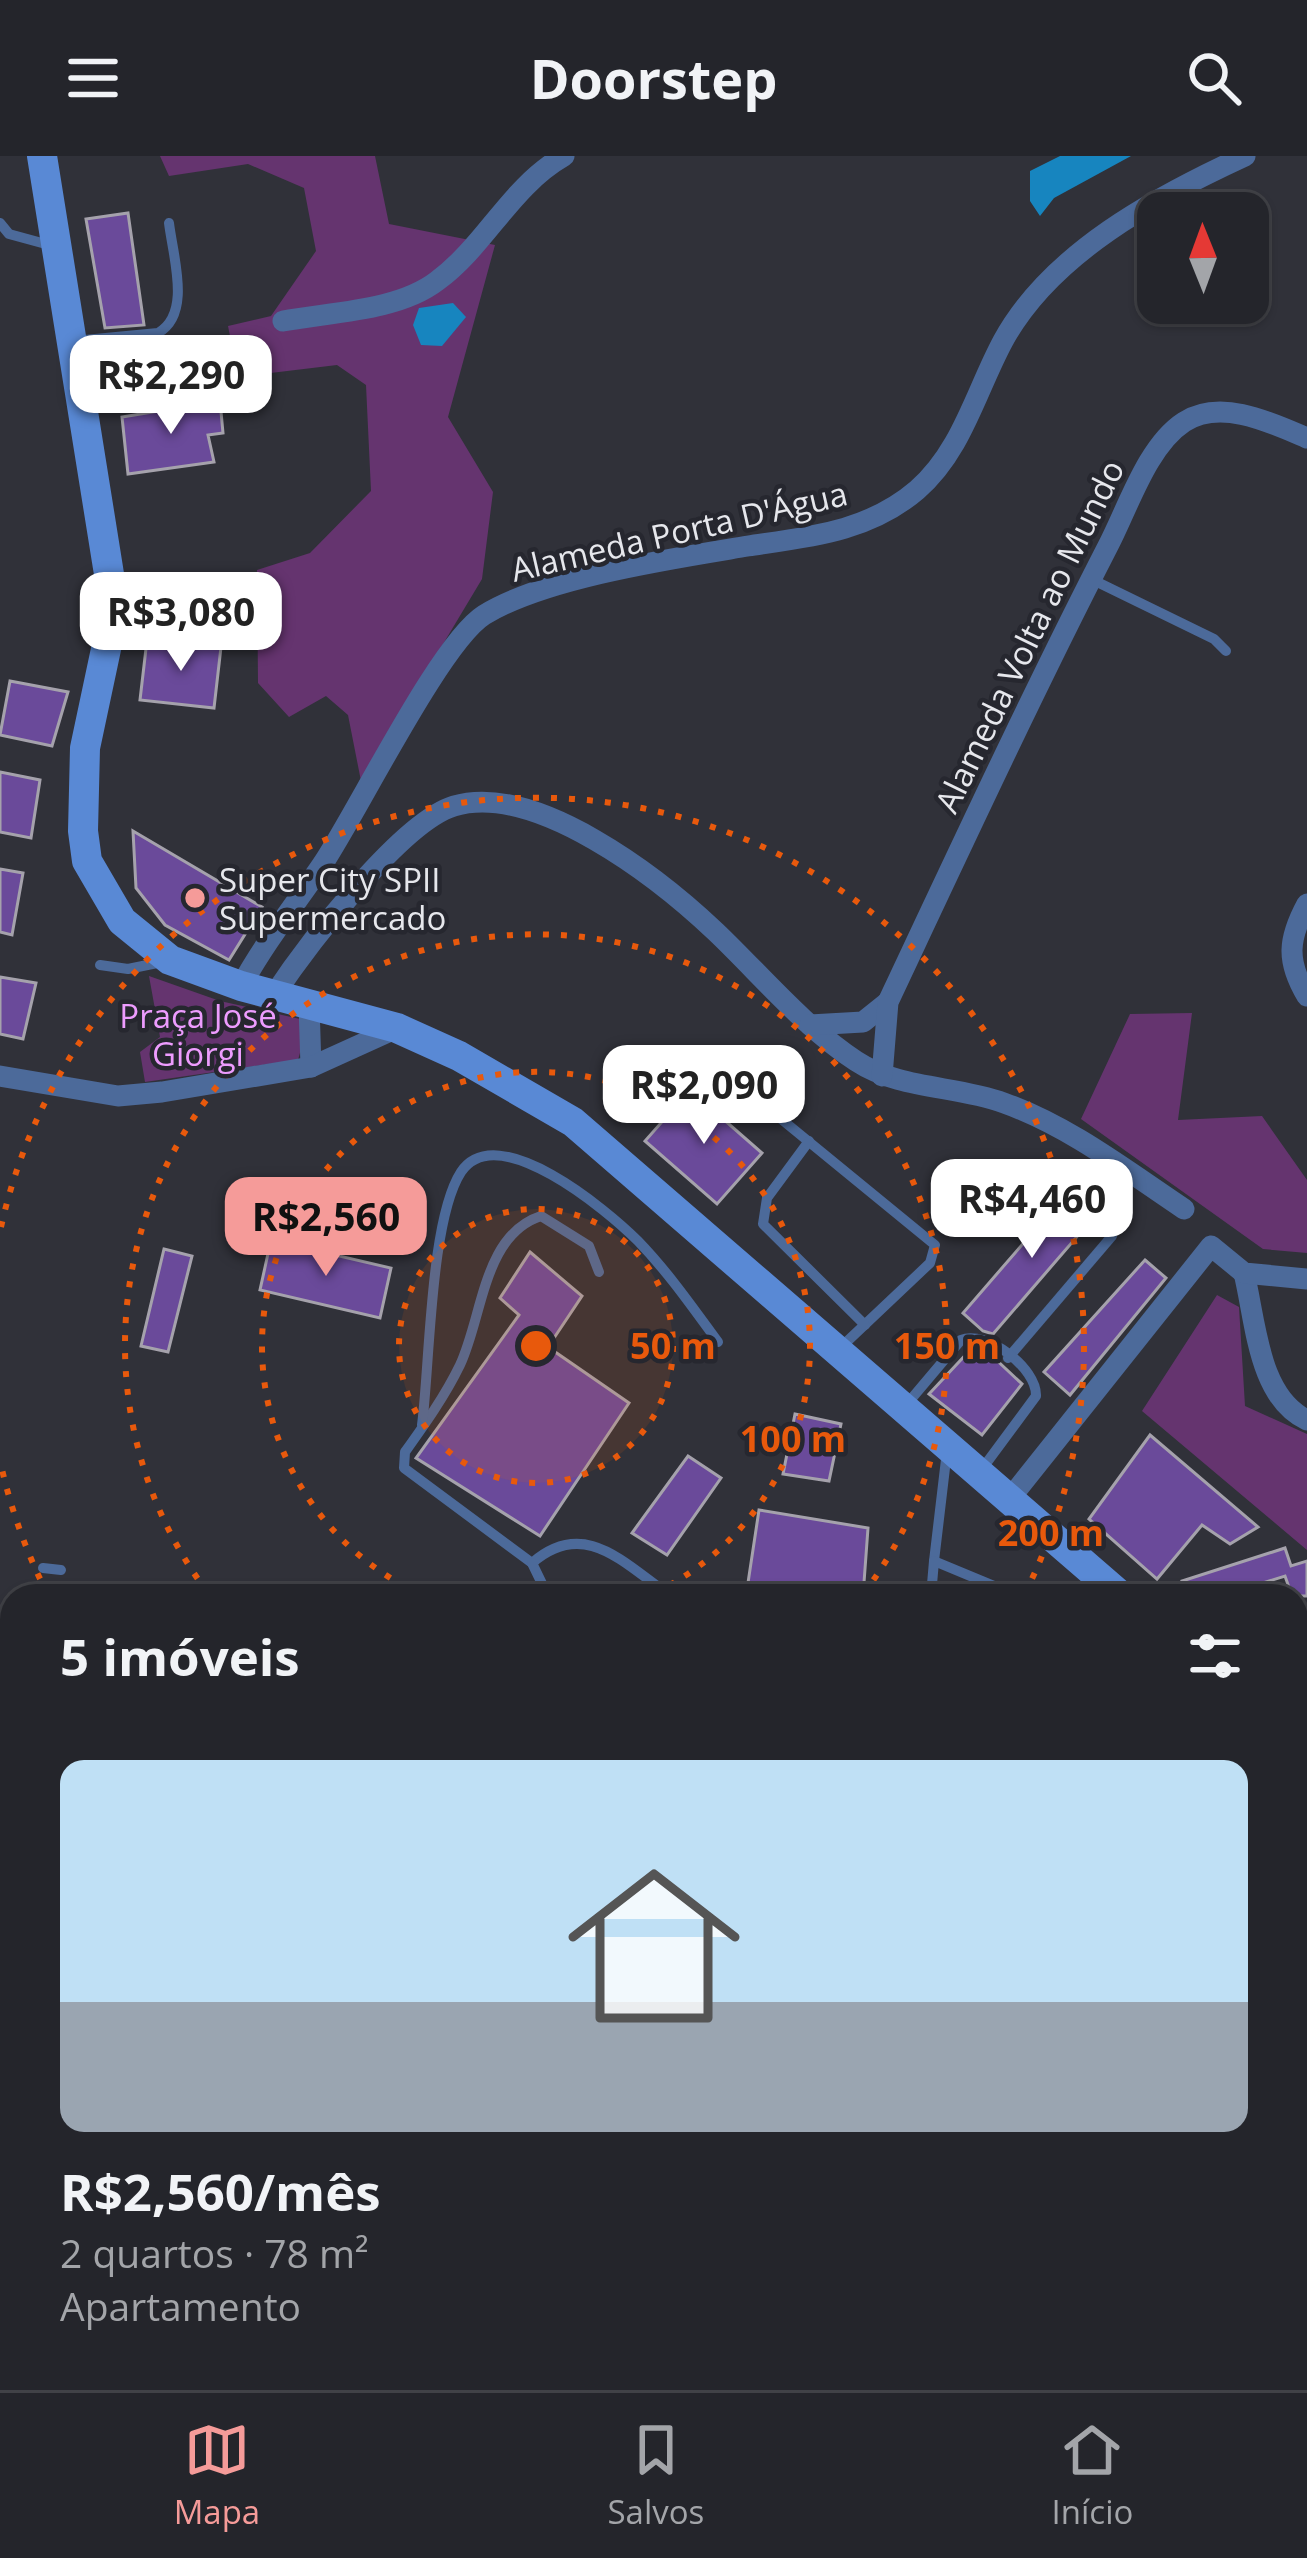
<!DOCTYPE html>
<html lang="pt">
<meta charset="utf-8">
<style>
:root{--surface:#24252b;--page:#303137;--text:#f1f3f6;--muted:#a3a5a9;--line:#414247;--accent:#f59b99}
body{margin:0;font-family:"Open Sans",sans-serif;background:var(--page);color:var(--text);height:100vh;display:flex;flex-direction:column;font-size:45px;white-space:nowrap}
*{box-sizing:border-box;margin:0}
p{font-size:39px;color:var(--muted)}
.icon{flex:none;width:66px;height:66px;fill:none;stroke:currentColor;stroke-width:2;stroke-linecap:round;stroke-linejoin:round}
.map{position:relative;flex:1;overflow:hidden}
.drawer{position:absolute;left:0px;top:1428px;width:1308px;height:807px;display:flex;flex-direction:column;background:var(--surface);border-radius:36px 36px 0 0;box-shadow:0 3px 9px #0004,0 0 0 3px var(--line)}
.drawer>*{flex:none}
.needle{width:78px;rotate:359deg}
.tools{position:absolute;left:1137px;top:36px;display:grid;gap:24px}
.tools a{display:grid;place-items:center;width:132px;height:132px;border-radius:24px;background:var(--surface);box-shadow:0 3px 9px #0004,0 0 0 3px var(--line);font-size:60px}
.price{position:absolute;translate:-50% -102px;padding:0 27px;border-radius:24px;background:#fff;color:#222;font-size:39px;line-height:78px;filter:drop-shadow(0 3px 6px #0008)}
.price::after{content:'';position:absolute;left:50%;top:72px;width:36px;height:27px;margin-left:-18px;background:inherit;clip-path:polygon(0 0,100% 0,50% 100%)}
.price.current{background:var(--accent);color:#111}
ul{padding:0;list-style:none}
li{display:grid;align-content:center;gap:24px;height:636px;padding:0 60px}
li span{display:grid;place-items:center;height:372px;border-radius:24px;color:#555}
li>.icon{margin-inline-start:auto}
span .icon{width:216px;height:216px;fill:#fffc;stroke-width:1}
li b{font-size:51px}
h2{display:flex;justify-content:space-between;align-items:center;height:144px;padding:0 60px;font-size:51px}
header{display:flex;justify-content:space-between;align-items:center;height:156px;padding:0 60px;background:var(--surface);font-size:54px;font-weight:700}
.menu{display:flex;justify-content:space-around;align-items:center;height:168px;border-top:3px solid var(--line);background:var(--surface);font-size:33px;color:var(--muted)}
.menu a{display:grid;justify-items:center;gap:6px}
.menu .current{color:var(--accent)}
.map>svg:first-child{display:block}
.green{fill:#65346f}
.water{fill:#1785bf}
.building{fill:#6a4a9a;stroke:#a5a2ac;stroke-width:3}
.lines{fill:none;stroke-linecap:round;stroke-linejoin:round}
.lane{stroke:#4c6a9a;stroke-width:10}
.street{stroke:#4c6a9a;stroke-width:21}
.secondary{stroke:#5989d5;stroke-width:30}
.highway{stroke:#8cb8fe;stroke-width:36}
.ring{fill:none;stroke:#e8590c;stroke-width:6;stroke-dasharray:6 12}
.poi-dot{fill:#f59b99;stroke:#26272f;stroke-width:4.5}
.labels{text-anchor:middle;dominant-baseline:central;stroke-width:9;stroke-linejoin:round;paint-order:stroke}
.street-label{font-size:33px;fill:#e6e7ec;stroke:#26272f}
.poi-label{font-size:33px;fill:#e6e7ec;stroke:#26272f;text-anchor:start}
.park-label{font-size:33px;fill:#ed9cfe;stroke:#26272f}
.centre{fill:#e8590c;stroke:#26272f;stroke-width:6}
.ring-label{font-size:36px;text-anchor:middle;font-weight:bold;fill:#e8590c;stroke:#26272f;stroke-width:9;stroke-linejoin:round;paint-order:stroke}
</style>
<header><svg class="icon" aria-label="menu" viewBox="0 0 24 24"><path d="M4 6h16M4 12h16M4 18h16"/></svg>Doorstep<svg class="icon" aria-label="search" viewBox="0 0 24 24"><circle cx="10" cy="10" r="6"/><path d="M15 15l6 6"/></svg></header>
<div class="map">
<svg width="1307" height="2234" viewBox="0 0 1307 2234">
<rect width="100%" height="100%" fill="#303139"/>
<g class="green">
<path d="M160,0h215l14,68 106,21 -47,172 45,75 -11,87 -121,202 -13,-66 -22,-19 -37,21 -31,-34 -1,-113 53,-17 61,-62 -5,-106 -29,-20 -99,12 -10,-51 43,-10 45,-65 -12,-63 -56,-24 -79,12z"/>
<path d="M149,820l71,25 80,18 7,9 -9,32 -153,22 -5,-30 20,-15z"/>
<path d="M1192,857l-14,107 84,-4 45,64v73l-44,-4 -182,-130 49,-105z"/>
<path d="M1217,1139l22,12 6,99 62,28v116l-165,-139z"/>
<path d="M0,1739l12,3v415l-12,-4z"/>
<path d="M326,2223h101v11h-100z"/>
</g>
<g class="water">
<path d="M1060,0h71l-77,42 -14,18 -10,-15v-30z"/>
<path d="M453,147l13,14 -24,29 -21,-1 -8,-20 6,-17z"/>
</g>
<g class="building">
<path d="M128,57l16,112 -39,3 -19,-109z"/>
<path d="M220,245l3,32 -15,2 6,27 -86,12 -6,-57z"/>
<path d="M147,484l74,7 -7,61 -74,-8z"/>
<path d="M10,525l58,11 -16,54 -52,-11z"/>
<path d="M0,616l40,8 -9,58 -31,-6z"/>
<path d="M133,675l129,76 -33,53 -64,-35 -29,-37z"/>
<path d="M0,713l23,4 -11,62 -12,-3z"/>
<path d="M0,821l36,6 -13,56 -23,-5z"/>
<path d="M690,934l72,63 -45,51 -72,-63z"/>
<path d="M1073,1030l27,24 -107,124 -10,-3 -20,-18z"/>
<path d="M271,1084l120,28 -11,50 -120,-28z"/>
<path d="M164,1093l28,7 -24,96 -27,-6z"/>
<path d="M530,1096l52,44 -34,51 81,56 -89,133 -124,-78 103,-143 -19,-17z"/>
<path d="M1145,1104l21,18 -96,117 -26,-23z"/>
<path d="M972,1192l18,6 32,30 -40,51 -53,-41z"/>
<path d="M795,1258l46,10 -12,57 -46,-7z"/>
<path d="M1150,1279l108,92 -28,17 -28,-19 -45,54 -68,-60z"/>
<path d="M688,1300l33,22 -54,77 -35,-22z"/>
<path d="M759,1354l109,18 -5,68h-117z"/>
<path d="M1285,1392l6,18 16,-5v35h-15l-7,-20 -63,20h-36l-4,-15z"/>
</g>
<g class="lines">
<g class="lane">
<path d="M0,67l9,11 44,12"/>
<path d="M74,185l84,-8c34,-19 15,-76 11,-110"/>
<path d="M1091,423l123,60 12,12"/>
<path d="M100,809l28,4 34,-7"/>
<path d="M742,931l193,158 -5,18 -92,87"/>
<path d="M809,985l-42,57 -4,26 102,101"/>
<path d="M599,1116l-10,-26 -48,-30c-58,19 -58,100 -81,149 -15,31 -35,59 -55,87l-1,16 128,95c53,-46 92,1 139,33"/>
<path d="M1008,1202l104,-122"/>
<path d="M907,1248l54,-64c26,-10 76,28 75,56l-54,73"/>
<path d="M422,1269c8,-62 8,-205 39,-253 36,-54 146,38 177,69 30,31 55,67 80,101"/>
<path d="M934,1405l13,-110"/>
<path d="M532,1407l16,33"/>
<path d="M43,1412l18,2"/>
<path d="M931,1440l3,-35 84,35"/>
<path d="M1296,2036h11"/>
<path d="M1296,2045l11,4"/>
<path d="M966,2223h80"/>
<path d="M1191,2234v-11"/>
</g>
<g class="street">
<path d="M283,165c48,-9 115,-10 154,-40 49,-36 73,-94 127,-125"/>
<path d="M1307,748c-19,35 -21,57 0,92"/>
<path d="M241,830c24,-44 53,-80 81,-121 36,-54 118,-222 162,-250 61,-38 192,-57 264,-69 61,-9 120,-14 169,-56 45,-39 59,-99 86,-149 48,-88 153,-144 242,-185"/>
<path d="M274,839c32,-48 127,-173 180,-189 82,-24 205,72 262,126 45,43 87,94 140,129 44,29 99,24 148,42 65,23 123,68 180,106"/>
<path d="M309,849l2,62"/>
<path d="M810,869l53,-3 25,-20"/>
<path d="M0,920l118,20 44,-4 149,-25 86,-39"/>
<path d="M882,920l6,-74c72,-153 143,-306 220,-456 20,-38 39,-100 76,-124 37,-24 88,1 123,16"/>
<path d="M1244,1117c12,49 14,124 63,147"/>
<path d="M1008,1345l203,-255 33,27 63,6"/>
<path d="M1066,2223l3,11"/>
</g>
<g class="secondary">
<path d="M42,0l67,418v61l-24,113 -2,83 4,30 35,60 48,39 71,26 156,42 62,28 114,66 548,474"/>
<path d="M1296,1590l11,9"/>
<path d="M1296,1851l11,-1"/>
<path d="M1296,1961h11"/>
</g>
<g class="highway">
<path d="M0,1532l12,-3"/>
<path d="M0,1575l12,-3"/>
<path d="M1296,1874h11"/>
<path d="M1296,1915h11"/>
</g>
</g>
<circle cx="536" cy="1190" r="137" fill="#e8590c" fill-opacity=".12"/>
<g class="ring">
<circle cx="536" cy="1190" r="137"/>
<path d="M422 1439A274 274 0 1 1 650 1439"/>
<path d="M208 1437A411 411 0 1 1 864 1437"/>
<path d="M48 1439A548 548 0 0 1 1 1309M1 1071A548 548 0 1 1 1024 1439"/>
</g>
<circle class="poi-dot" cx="195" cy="742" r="12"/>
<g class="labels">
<g class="street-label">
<text transform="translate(679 375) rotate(-13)">Alameda Porta D'Água</text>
<text transform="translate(1029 480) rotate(-64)">Alameda Volta ao Mundo</text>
</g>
<g class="poi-label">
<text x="219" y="723">Super City SPII<tspan x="219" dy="38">Supermercado</tspan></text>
</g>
<g class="park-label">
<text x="198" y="859">Praça José<tspan x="198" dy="38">Giorgi</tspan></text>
</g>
</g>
<circle cx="536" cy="1190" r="18" class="centre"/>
<g class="ring-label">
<text x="673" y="1203">50 m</text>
<text x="947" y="1203">150 m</text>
<text x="793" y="1296">100 m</text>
<text x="1051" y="1390">200 m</text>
</g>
</svg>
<div class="tools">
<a><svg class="needle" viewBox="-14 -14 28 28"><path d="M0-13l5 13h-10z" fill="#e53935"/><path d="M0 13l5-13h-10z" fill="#a3a5a9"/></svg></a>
</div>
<b class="price" style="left:171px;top:281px">R$2,290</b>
<b class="price" style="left:181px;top:518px">R$3,080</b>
<b class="price" style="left:704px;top:991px">R$2,090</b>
<b class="price" style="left:1032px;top:1105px">R$4,460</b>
<b class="price current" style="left:326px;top:1123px">R$2,560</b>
<section class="drawer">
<h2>5 imóveis<svg class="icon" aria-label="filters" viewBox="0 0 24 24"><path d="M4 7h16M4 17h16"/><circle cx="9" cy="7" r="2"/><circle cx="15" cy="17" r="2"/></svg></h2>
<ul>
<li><span style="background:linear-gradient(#bfe0f5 65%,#9aa5b1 0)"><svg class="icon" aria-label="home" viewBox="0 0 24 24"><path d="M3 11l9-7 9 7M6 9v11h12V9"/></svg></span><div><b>R$2,560/mês</b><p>2 quartos · 78 m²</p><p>Apartamento</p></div></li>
</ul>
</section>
</div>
<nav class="menu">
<a class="current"><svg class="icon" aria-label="map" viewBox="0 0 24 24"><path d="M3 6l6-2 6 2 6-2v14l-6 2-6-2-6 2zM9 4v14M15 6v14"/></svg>Mapa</a>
<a><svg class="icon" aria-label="saved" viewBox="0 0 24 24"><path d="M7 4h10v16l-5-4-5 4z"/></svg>Salvos</a>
<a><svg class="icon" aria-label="home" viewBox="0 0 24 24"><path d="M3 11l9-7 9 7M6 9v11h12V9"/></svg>Início</a>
</nav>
